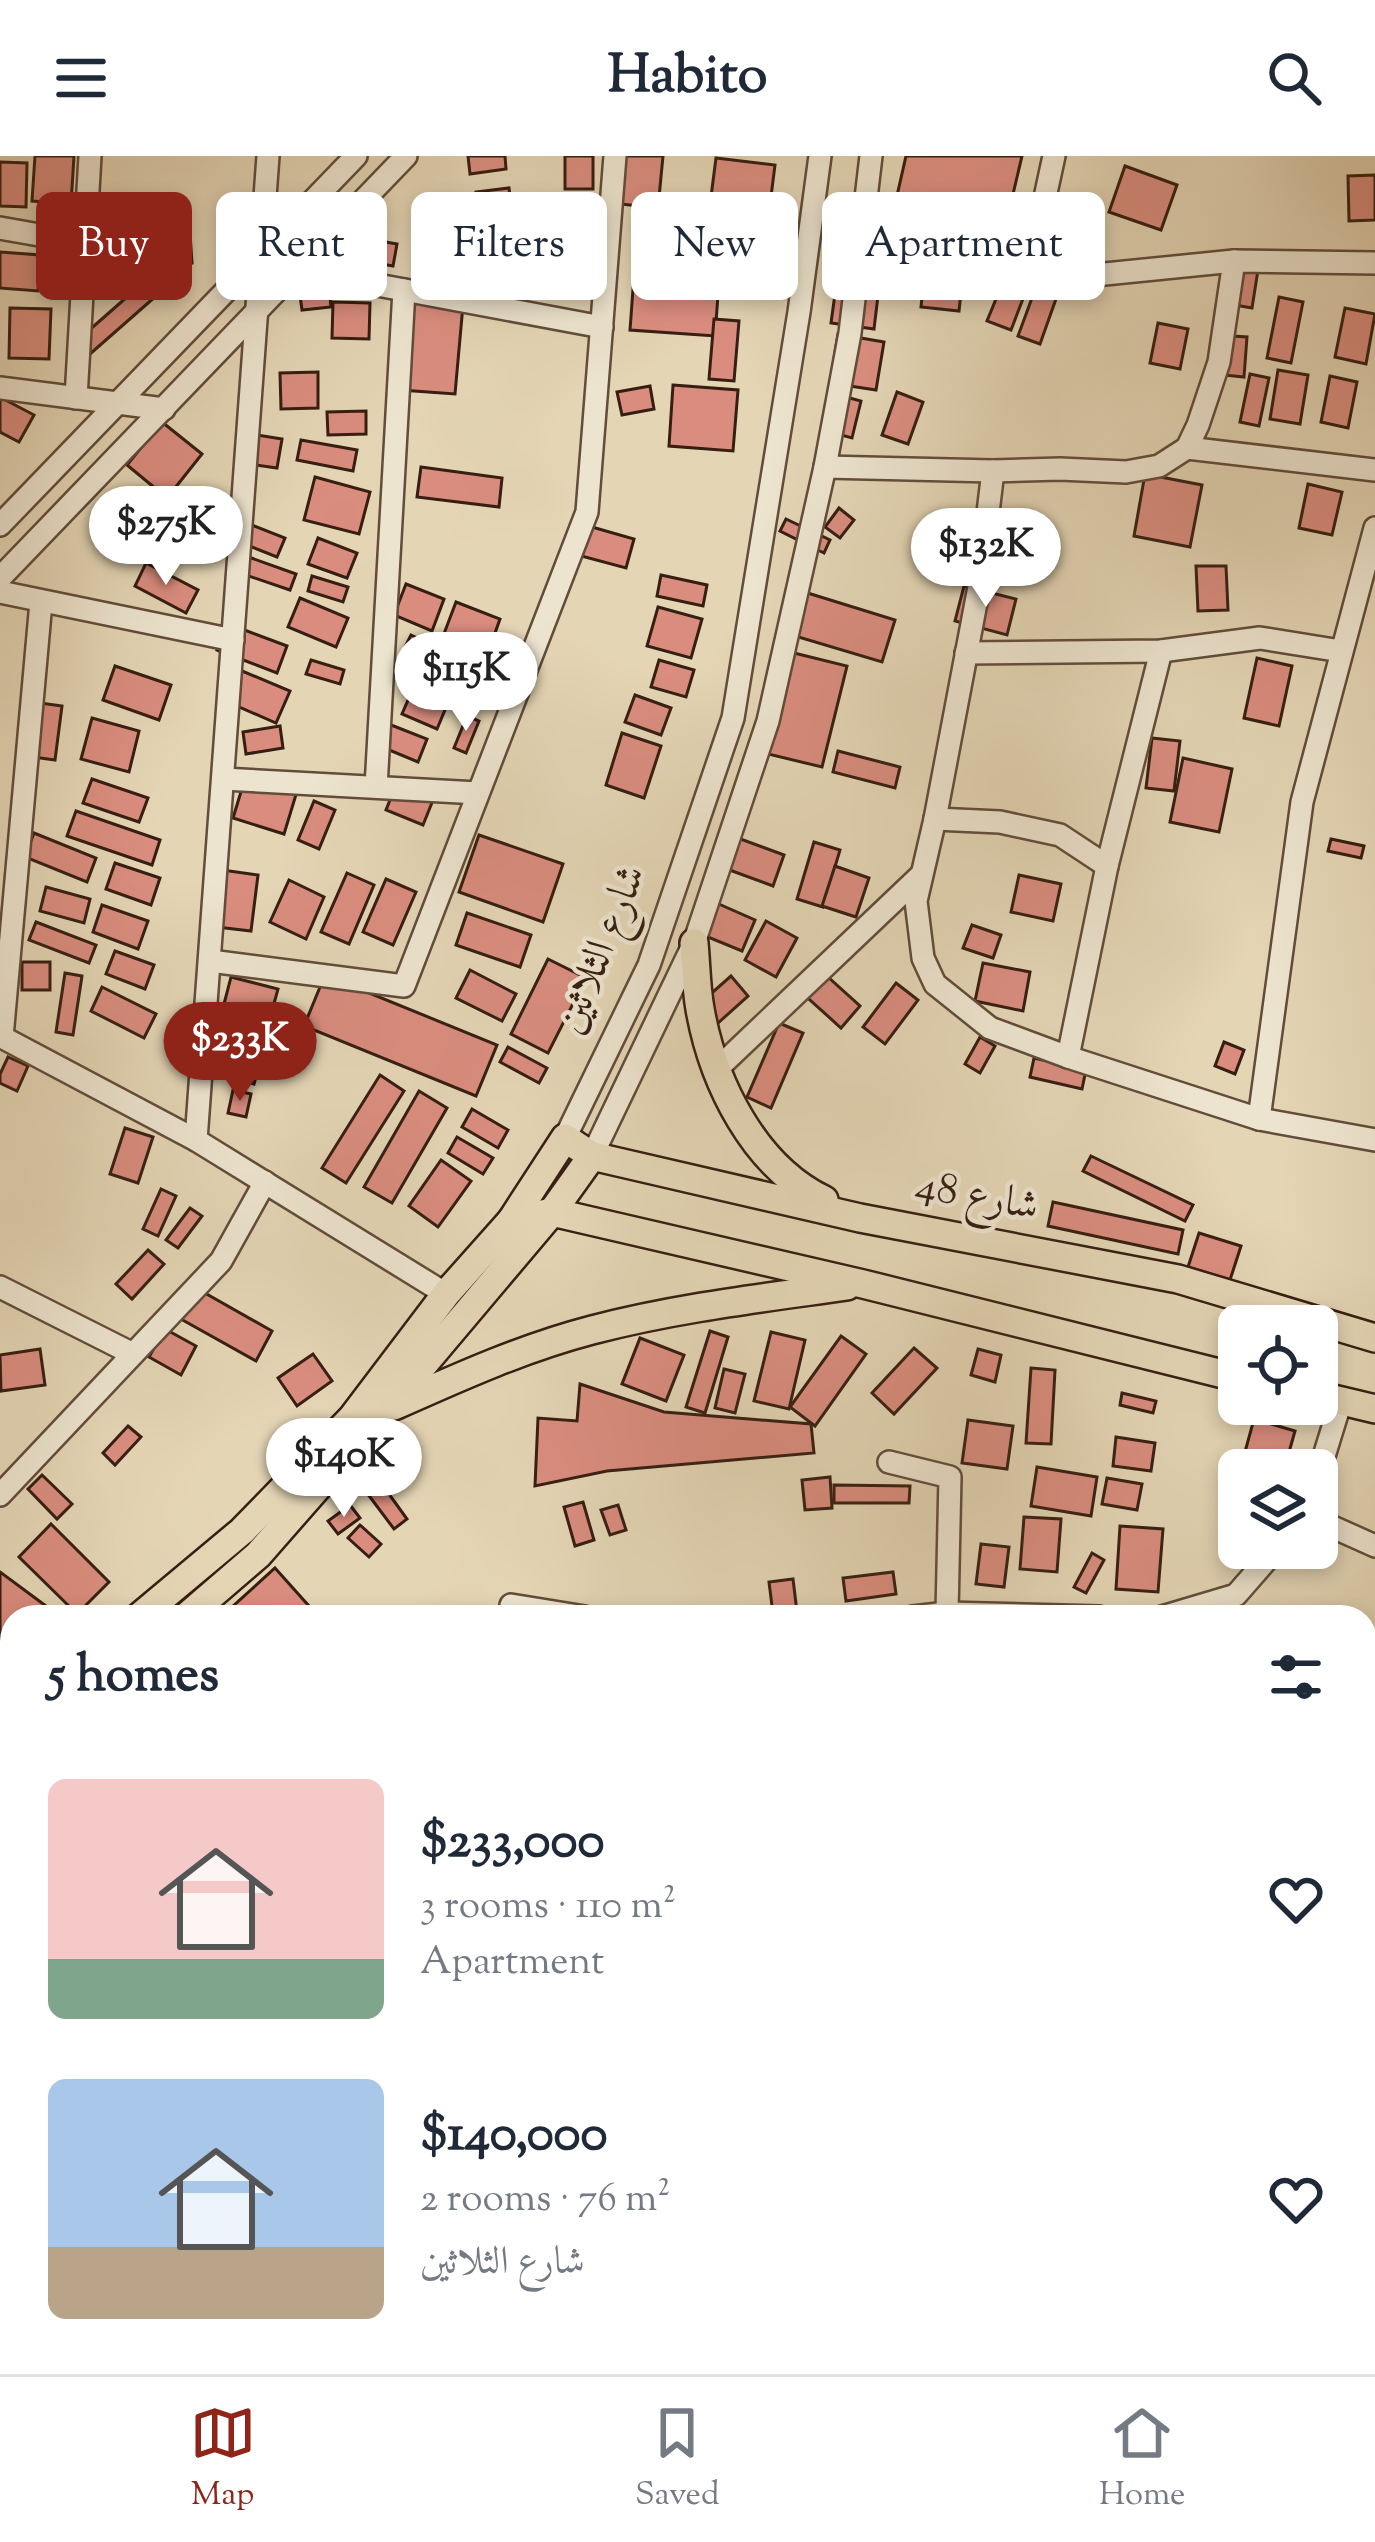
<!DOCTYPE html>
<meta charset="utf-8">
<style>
:root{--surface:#fff;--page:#f6f6f7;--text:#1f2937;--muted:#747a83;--line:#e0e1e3;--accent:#8f2418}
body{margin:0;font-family:"Sorts Mill Goudy",Amiri,serif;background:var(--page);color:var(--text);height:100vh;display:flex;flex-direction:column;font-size:45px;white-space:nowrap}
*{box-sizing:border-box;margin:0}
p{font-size:39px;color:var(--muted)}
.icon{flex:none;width:66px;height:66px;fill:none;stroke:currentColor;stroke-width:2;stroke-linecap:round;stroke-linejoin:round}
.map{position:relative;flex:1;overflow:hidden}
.sheet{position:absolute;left:0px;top:1449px;width:1377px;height:771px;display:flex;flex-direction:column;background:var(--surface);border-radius:36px 36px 0 0;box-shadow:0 6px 18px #0003}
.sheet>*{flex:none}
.top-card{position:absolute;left:36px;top:36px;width:1305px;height:108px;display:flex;gap:24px}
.buttons{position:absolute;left:1218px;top:1149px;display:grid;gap:24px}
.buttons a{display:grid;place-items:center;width:120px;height:120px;border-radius:18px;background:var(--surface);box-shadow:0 6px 18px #0003;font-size:60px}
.price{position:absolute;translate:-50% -102px;padding:0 27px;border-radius:42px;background:#fff;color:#222;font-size:39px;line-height:78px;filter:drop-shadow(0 3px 6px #0008)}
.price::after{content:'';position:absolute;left:50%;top:72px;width:36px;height:27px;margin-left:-18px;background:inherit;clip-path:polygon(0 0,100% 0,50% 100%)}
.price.active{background:var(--accent);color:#fff}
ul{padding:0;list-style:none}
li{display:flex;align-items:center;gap:36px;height:300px;padding:0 48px}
li span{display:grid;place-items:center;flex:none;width:336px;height:240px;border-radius:18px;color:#555}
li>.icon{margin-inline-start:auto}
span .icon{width:144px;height:144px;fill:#fffc;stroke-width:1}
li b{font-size:51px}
h2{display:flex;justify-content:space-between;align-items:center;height:144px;padding:0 48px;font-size:51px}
.chip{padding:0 42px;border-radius:18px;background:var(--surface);box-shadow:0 6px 18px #0003;font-size:42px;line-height:108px}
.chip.active{background:var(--accent);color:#fff}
header{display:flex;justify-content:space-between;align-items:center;height:156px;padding:0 48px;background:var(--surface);font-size:54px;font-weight:700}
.menu{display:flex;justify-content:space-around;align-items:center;height:168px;border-top:3px solid var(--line);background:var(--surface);font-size:33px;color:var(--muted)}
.menu a{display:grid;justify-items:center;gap:6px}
.menu .active{color:var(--accent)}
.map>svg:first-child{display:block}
.building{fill:#da8d7f;stroke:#361e11;stroke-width:3}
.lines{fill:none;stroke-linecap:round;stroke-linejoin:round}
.minor-casing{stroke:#624c3a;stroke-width:26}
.major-casing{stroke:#361e11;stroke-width:32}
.minor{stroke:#ede4cf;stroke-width:21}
.major{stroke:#e4d5b5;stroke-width:27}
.labels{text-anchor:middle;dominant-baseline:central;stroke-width:9;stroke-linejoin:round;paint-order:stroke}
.street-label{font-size:42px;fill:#361e11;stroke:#ede4cf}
</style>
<header><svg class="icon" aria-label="menu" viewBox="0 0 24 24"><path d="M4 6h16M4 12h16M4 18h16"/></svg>Habito<svg class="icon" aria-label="search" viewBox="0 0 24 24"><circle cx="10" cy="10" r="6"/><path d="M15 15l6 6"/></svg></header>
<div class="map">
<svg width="1375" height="2218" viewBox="0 0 1375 2218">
<rect width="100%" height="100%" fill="#e4d5b5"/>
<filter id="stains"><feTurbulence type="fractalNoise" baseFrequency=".00167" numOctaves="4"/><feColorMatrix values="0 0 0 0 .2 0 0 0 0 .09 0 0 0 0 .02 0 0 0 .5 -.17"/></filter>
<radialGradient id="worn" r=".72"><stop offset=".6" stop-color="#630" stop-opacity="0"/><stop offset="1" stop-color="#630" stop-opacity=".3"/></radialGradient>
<g class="building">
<path d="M35,0h39l-3,48 -39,-3z"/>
<path d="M468,0h37l1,13 -36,5z"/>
<rect x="565" y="0" width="28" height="33"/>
<path d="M625,0h38l-5,52 -38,-4z"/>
<path d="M906,0h116l-26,110 -109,-26z"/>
<path d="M716,2l59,7 -8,63 -59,-8z"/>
<path d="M0,6l27,1 -1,44 -26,-1z"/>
<path d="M1125,10l52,19 -16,45 -52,-18z"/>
<path d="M1375,19v45l-26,1 -1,-45z"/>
<path d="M509,32l2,15 -33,4 -2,-15z"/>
<path d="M638,65l85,6 -8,109 -85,-6z"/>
<path d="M509,73l21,46 -21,10 -22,-46z"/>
<path d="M546,76h22l1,17h-23z"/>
<path d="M190,77l2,30 -41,3 -2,-30z"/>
<path d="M341,78l56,10 -4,22 -56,-10z"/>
<path d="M0,96l40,3 -2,36 -38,-3z"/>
<path d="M839,109l42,6 -7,58 -43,-6z"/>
<path d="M1235,110l23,4 -6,38 -23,-4z"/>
<path d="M152,119l12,14 -82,72 -12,-14z"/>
<path d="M328,121l3,30 -29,3 -4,-29z"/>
<path d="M924,122l38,5 -3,28 -38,-4z"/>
<path d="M1001,131l23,9 -13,34 -24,-9z"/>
<path d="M1036,131l21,9 -17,48 -22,-8z"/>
<path d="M1279,141l24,5 -12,61 -24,-5z"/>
<path d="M409,144l54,5 -8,89 -54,-4z"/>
<path d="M333,146l37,1 -1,36 -37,-1z"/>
<path d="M10,152l41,1 -2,50 -40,-1z"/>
<path d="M1345,152l30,6 -9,50 -31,-7z"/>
<path d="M714,163l25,2 -5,60 -25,-2z"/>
<path d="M1158,167l30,6 -8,40 -30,-6z"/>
<path d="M838,178l46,8 -8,48 -46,-7z"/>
<path d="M1217,179l30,2 -3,40 -30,-3z"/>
<path d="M1278,214l30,5 -8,49 -30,-5z"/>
<path d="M318,216v36l-37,1 -1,-36z"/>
<path d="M1250,218l19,4 -10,48 -19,-4z"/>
<path d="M1330,220l27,6 -9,46 -27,-6z"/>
<path d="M673,229l65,5 -5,61 -64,-5z"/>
<path d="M650,230l4,23 -32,6 -5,-23z"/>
<path d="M897,236l26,10 -15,42 -26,-9z"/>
<path d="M835,238l26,7 -9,37 -26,-7z"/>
<path d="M0,241l34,18 -15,27 -19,-10z"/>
<path d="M366,255v23l-38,1 -1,-23z"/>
<path d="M162,266l40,32 -35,44 -40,-33z"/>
<path d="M239,276l43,7 -5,29 -42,-6z"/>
<path d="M301,284l56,10 -4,21 -56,-11z"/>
<path d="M421,311l81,11 -3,29 -82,-10z"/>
<path d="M1145,318l57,11 -12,62 -56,-11z"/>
<path d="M315,321l55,15 -11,42 -55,-14z"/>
<path d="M1308,328l34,8 -10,43 -33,-7z"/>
<path d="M839,352l15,12 -14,18 -15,-11z"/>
<path d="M229,360l56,22 -8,19 -55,-22z"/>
<path d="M786,363l44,21 -6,13 -44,-22z"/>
<path d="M578,367l56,16 -8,29 -56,-15z"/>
<path d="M318,382l39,15 -10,25 -39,-14z"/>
<path d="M240,398l56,20 -6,16 -56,-19z"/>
<path d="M146,407l52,27 -12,23 -51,-27z"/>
<path d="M1196,410h30l2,44 -30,1z"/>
<path d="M661,419l46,10 -4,21 -46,-10z"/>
<path d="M312,420l36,11 -5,15 -35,-11z"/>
<path d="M406,428l38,15 -12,32 -38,-16z"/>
<path d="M964,430l52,13 -9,36 -52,-14z"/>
<path d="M798,434l97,30 -13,42 -97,-29z"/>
<path d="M300,442l48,20 -12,29 -48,-20z"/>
<path d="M456,446l44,17 -13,36 -45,-16z"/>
<path d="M658,451l44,12 -11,39 -44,-12z"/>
<path d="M226,467l61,23 -10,27 -60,-23z"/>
<path d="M411,479l23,11 -17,36 -24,-11z"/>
<path d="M782,494l65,16 -25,101 -66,-16z"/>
<path d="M444,496l29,10 -12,35 -30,-11z"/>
<path d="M1257,502l35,8 -13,60 -35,-8z"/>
<path d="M311,504l33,10 -4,14 -34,-10z"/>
<path d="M659,504l35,10 -8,27 -35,-10z"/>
<path d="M115,510l56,19 -12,35 -56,-20z"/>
<path d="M235,512l55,23 -14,32 -55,-24z"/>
<path d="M412,535l35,14 -10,24 -35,-15z"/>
<path d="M635,539l36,13 -10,27 -36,-13z"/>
<path d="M33,546l29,4 -7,54 -29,-4z"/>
<path d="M467,560l12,5 -13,32 -12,-5z"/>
<path d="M92,562l47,13 -10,41 -48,-13z"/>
<path d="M386,567l41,16 -9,23 -41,-17z"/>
<path d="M280,570l3,22 -37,6 -3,-22z"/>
<path d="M622,577l39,13 -17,52 -38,-13z"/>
<path d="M1152,582l28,3 -6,50 -28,-3z"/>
<path d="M838,595l62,16 -5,21 -62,-16z"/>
<path d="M1183,602l49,11 -13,63 -49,-10z"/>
<path d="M247,616l51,16 -14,46 -51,-16z"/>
<path d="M92,623l56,19 -9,24 -56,-19z"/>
<path d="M396,629l37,15 -10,25 -37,-15z"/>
<path d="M314,645l21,9 -16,39 -21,-9z"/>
<path d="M76,655l84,29 -8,25 -85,-29z"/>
<path d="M34,677l62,25 -9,24 -62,-25z"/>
<path d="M727,678l57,21 -11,31 -57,-21z"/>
<path d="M479,679l84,29 -20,58 -84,-30z"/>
<path d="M1331,683l33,7 -3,12 -33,-7z"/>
<path d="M814,686l26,8 -17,57 -26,-8z"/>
<path d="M115,707l45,15 -9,27 -45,-16z"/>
<path d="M835,710l34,12 -13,39 -34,-11z"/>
<path d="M215,713l43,6 -7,56 -43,-5z"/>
<path d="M347,717l27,12 -25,59 -28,-12z"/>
<path d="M1019,719l42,9 -8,37 -42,-9z"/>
<path d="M386,723l30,13 -23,53 -30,-13z"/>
<path d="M289,724l35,17 -18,42 -36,-17z"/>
<path d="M46,731l44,12 -6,24 -44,-12z"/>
<path d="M712,745l43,19 -13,31 -44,-18z"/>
<path d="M102,749l46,16 -10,28 -45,-17z"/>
<path d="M467,757l64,22 -11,32 -64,-22z"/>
<path d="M766,765l31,17 -21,39 -31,-17z"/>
<path d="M36,766l60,23 -7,18 -60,-23z"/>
<path d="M972,769l29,10 -8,23 -30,-10z"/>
<path d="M115,795l39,14 -9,24 -39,-15z"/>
<path d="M548,803l38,19 -38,75 -37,-19z"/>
<rect x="22" y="806" width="28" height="28"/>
<path d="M983,807l47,9 -7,39 -48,-10z"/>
<path d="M818,812l42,38 -19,22 -42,-38z"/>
<path d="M470,814l46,24 -14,27 -46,-23z"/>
<path d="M65,817l17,3 -9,59 -17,-3z"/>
<path d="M325,819l172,70 -21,51 -172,-70z"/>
<path d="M731,820l17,20 -41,37 -18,-20z"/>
<path d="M231,821l47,12 -14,51 -46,-13z"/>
<path d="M896,827l22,17 -33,44 -22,-17z"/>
<path d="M102,831l54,27 -12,24 -53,-27z"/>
<path d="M779,867l24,10 -32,75 -24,-11z"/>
<path d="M980,881l15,9 -15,27 -15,-9z"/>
<path d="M207,886l54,17 -7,25 -55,-17z"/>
<path d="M1224,886l20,8 -9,24 -20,-8z"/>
<path d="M508,891l39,21 -8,15 -39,-21z"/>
<path d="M8,901l20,9 -11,25 -17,-8v-9z"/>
<path d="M1034,902l52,12 -4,19 -52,-12z"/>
<path d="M380,919l24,16 -58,92 -24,-15z"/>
<path d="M233,934l18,4 -5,23 -18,-4z"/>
<path d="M419,935l28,17 -55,95 -28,-16z"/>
<path d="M472,953l36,21 -10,18 -36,-21z"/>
<path d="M125,972l28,9 -15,46 -28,-9z"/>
<path d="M457,981l36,21 -10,16 -35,-21z"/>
<path d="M1091,1000l102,49 -8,16 -102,-50z"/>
<path d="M441,1004l30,21 -33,46 -29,-21z"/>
<path d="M161,1033l15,7 -18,40 -15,-7z"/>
<path d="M1053,1046l130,28 -5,24 -130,-28z"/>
<path d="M190,1052l12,8 -24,32 -12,-8z"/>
<path d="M1199,1077l42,13 -11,34 -42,-13z"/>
<path d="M148,1094l16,14 -32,35 -16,-15z"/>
<path d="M196,1132l76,43 -16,30 -77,-43z"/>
<path d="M165,1173l31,17 -15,29 -32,-18z"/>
<path d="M710,1175l18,6 -23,76 -19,-6z"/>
<path d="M771,1176l34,8 -16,69 -35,-8z"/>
<path d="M841,1180l25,18 -51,72 -25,-19z"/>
<path d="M640,1182l44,17 -18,46 -44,-17z"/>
<path d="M914,1192l23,20 -43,46 -22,-21z"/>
<path d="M40,1193l5,36 -44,6 -1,-36z"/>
<path d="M978,1193l23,6 -6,27 -24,-7z"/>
<path d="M313,1198l19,27 -35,25 -19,-28z"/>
<path d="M1031,1212l24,2 -4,74 -25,-1z"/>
<path d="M724,1213l21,5 -10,39 -20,-5z"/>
<path d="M580,1228l84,28 147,12 3,29 -207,18 -72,15 3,-68 39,3z"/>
<path d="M1122,1237l34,8 -3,12 -33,-8z"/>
<path d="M1254,1263l41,12 -11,39h-44z"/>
<path d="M968,1264l45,6 -6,43 -45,-6z"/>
<path d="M128,1270l13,11 -26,28 -12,-12z"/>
<path d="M1116,1281l39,6 -4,28 -38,-5z"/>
<path d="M1037,1311l60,10 -6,39 -60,-10z"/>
<path d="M42,1319l30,29 -15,15 -29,-30z"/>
<path d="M830,1321l2,31 -27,2 -3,-30z"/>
<path d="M1107,1322l35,6 -5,26 -35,-6z"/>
<path d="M381,1327l26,36 -13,10 -27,-36z"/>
<path d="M834,1329l76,1 -1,17h-75z"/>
<path d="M583,1346l11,38 -19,6 -11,-39z"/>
<path d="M350,1349l10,13 -22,16 -10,-13z"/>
<path d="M618,1349l8,25 -16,5 -9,-25z"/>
<path d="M1024,1361l37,2 -4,53 -37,-3z"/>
<path d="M51,1368l58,58 -32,32 -58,-57z"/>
<path d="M360,1369l21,19 -12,13 -21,-19z"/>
<path d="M1120,1370l43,3 -5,63 -42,-3z"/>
<path d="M981,1388l28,3 -5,40 -28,-3z"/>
<path d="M1092,1397l12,7 -18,33 -12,-6z"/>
<path d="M275,1412l42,47 -2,2h-94z"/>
<path d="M0,1416l50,37 -4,8h-34v40l-12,4z"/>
<path d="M893,1416l3,22 -50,7 -3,-23z"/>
<path d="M793,1423l4,33 -24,2 -4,-32z"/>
<path d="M1,1660l11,12v66l-12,11z"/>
</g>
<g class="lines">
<defs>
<g id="minor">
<path d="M1054,0l-18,83 2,26 17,14 179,-18 141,2"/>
<path d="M0,72l85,15"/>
<path d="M297,114l305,57"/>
<path d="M0,232l164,21"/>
<path d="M76,242l14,-242"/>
<path d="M1187,292l188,22"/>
<path d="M825,311l168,4 67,-2 66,3 33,-6 28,-18 11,-23 21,-63 15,-101"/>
<path d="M993,315l-14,116 -44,232 -19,82 7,57 12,26 55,44 78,29 191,62 116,21"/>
<path d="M0,369l356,-369"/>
<path d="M0,422l406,-422"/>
<path d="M0,436l233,48"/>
<path d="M966,497l195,-2 99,-13 81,13"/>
<path d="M223,623l255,14"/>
<path d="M376,631l28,-497"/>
<path d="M935,663l65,3 60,13 47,31"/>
<path d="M210,805l194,25 183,-474 28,-356"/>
<path d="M0,880l196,104 250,154"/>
<path d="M2,881l39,-435"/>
<path d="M1068,901l39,-191 54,-215"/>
<path d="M716,914l204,-194"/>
<path d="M1259,963l43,-317 73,-274"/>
<path d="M565,982l84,-173 84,-247 66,-406 21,-156"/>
<path d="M196,984l72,-984"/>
<path d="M592,1000l102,-213 74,-222 57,-254 25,-134 21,-177"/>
<path d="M0,1131l133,67"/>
<path d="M889,1306l61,15 -3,136"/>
<path d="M1317,1323l24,-78"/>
<path d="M0,1339l221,-234 44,-79"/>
<path d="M1317,1364l58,26"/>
<path d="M511,1449l74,12"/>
<path d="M913,1461l34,-4 152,4"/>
<path d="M1162,1461l74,-22 41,-47"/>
<path d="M1365,1680l10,9"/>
</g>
<g id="major">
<path d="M694,787c2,21 2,44 6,66 13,74 54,157 124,191"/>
<path d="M511,1065l41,-9 311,72 376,94"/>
<path d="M1317,1239l58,14"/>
<path d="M394,1250c65,-29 129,-58 198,-76 84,-22 170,-32 255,-44"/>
<path d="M139,1461l103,-86 110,-113 94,-124 65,-73 54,-83 27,18 268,62 318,61 197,59"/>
<path d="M186,1461l72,-62 127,-145 167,-198 40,-56"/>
<path d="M0,1576l12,-10"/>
<path d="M0,1622l12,-11"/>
</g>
</defs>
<use href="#minor" class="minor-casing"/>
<use href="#major" class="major-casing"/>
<use href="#minor" class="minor"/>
<use href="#major" class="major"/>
</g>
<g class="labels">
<g class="street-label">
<text transform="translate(603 794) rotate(-68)">شارع الثلاثين</text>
<text transform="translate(977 1042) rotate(11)">شارع 48</text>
</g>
</g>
<rect width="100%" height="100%" filter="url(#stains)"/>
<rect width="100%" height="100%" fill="url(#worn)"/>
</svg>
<div class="buttons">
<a><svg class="icon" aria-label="locate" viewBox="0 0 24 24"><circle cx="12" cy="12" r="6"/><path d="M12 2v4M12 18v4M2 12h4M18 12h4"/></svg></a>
<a><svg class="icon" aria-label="layers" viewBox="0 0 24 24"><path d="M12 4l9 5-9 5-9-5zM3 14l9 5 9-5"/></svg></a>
</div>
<b class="price" style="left:166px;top:432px">$275K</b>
<b class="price" style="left:986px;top:454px">$132K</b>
<b class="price" style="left:466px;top:578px">$115K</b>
<b class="price active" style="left:240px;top:948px">$233K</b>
<b class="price" style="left:344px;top:1364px">$140K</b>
<div class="top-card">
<a class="chip active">Buy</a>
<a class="chip">Rent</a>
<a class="chip">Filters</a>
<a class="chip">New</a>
<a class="chip">Apartment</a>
</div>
<section class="sheet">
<h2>5 homes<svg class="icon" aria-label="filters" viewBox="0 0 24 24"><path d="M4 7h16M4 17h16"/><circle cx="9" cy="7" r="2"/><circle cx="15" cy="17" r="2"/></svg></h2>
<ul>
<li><span style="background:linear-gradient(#f6c9c9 75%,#7fa58c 0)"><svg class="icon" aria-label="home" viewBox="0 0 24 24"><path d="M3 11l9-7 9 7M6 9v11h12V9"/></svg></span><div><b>$233,000</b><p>3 rooms · 110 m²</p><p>Apartment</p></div><svg class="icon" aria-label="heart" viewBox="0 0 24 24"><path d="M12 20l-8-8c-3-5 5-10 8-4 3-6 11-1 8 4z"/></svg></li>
<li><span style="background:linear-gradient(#a9c7e8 70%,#b9a48a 0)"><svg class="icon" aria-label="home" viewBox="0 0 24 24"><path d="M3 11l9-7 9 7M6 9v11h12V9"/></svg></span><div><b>$140,000</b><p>2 rooms · 76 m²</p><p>شارع الثلاثين</p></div><svg class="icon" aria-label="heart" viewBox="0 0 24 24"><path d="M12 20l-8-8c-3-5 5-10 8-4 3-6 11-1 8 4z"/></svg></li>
</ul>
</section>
</div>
<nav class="menu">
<a class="active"><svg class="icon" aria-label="map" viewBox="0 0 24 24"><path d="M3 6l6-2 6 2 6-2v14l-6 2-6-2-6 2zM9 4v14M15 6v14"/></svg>Map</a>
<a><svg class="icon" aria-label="saved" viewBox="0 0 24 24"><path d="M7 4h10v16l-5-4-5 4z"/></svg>Saved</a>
<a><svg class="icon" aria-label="home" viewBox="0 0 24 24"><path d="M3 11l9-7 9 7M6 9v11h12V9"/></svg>Home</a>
</nav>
